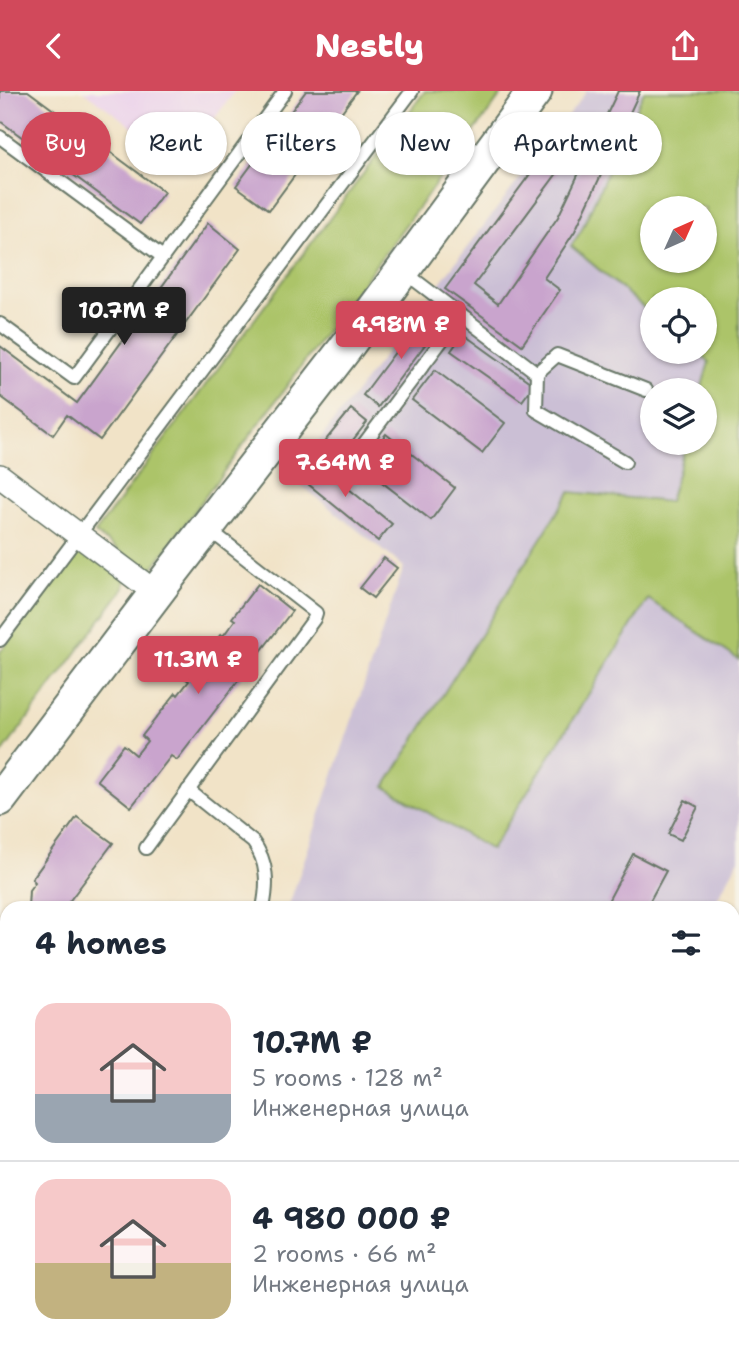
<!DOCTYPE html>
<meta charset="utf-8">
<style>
:root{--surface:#fff;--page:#f2f2f3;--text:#1f2937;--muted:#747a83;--line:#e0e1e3;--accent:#d1495b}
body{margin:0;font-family:"Shantell Sans",sans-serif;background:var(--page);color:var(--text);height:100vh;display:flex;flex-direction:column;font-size:26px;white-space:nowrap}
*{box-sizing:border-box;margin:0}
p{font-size:23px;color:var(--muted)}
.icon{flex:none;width:38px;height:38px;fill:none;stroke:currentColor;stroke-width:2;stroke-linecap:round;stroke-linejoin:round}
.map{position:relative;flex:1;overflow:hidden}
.sheet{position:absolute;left:0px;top:810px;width:740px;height:450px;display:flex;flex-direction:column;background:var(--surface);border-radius:21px 21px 0 0;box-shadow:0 2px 5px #0004}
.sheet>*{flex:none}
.hud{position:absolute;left:21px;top:21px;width:698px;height:63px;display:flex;gap:14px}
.needle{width:46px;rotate:45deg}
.buttons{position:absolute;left:640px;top:105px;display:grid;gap:14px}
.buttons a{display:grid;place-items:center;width:77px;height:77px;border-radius:50%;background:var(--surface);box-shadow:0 2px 5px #0004;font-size:35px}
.price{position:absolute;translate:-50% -60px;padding:0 16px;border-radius:7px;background:var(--accent);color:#fff;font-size:23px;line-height:46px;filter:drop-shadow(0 2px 4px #0008)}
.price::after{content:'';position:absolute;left:50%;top:42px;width:21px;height:16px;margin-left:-10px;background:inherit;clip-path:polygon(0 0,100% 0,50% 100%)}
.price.on{background:#222;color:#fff}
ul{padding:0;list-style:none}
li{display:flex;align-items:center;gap:21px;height:175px;padding:0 35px}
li+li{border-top:2px solid var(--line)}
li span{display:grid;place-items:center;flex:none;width:196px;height:140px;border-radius:21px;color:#555}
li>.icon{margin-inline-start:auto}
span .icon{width:84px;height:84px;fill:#fffc;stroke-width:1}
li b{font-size:30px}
h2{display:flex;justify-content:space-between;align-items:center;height:84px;padding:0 35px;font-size:30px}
.pill{padding:0 24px;border-radius:32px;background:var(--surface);box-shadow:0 2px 5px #0004;font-size:24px;line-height:63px}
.pill.on{background:var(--accent);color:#fff}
header{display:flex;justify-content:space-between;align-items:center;height:91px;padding:0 35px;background:var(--accent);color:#fff;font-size:32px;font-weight:800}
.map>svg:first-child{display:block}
.built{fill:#ebd1eb}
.industrial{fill:#cbbfd5}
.green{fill:#acc469;stroke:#66804e;stroke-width:2;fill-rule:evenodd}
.building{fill:#c9a4cd}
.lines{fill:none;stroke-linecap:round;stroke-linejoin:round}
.service-casing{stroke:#687767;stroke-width:16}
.minor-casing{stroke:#687767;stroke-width:26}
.secondary-casing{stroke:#687767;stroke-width:37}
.service{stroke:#fff;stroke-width:12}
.minor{stroke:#fff;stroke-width:23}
.secondary{stroke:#fff;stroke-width:33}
.rail{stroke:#1f3d34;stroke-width:5}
</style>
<header><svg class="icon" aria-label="back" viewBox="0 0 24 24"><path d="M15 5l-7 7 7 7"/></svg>Nestly<svg class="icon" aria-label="share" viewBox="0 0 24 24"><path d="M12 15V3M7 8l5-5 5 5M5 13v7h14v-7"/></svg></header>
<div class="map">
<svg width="739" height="1259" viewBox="0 0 739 1259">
<rect width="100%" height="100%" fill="#f7f3e8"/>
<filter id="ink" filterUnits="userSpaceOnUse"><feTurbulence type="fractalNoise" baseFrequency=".0143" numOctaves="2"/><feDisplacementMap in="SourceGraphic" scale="14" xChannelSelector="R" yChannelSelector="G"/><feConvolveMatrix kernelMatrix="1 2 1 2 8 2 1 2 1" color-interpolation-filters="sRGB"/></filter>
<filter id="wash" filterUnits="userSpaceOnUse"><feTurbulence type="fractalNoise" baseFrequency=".00686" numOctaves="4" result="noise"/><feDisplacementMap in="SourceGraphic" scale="28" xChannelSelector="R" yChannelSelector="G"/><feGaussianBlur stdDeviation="1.57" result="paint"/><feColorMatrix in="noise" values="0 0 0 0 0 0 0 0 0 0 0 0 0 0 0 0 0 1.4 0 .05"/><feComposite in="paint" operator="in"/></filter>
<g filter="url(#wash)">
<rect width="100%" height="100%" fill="#f1e3c7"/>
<path class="built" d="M84,0h151l-54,72z"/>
<path class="industrial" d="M587,0h57l-63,140 -10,15 82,69v37h44l12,9 -8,29h-48v53h33l-16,59 -178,348 156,-252 91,62v199l-27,49h-424l116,-341 -113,-90z"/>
<g class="green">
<path d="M425,0h79l-355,482 -54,-40z"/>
<path d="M644,0h95v569l-91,-61 -157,251 -106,-63 185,-295 99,10 17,-59h19v-53h-4l8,-28 -12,-10h8v-53h-52v16l-82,-69 10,-15zM653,117h52v53h-52z"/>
<path d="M96,459l29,24 -1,14 -124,168v-104l74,-97z"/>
<path d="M739,930v329h-171l4,-6h161v-315z"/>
<path d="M13,1253h481l-3,6h-482z"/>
</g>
<g id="blocks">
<g class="building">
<path d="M0,0h28l136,101 -24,32 -140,-103z"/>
<path d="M306,0h51l-88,119 -33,-24z"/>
<path d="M618,0h22l-65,140 -31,47 16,12 -38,55 -77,-56 125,-169 17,13 -113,152 24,19 60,-87z"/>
<path d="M208,132l32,26 -140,191 -33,-25 -14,20 -53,-39v-50l77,57z"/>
<path d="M423,224l16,11 -61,81 -15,-12z"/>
<path d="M463,243l71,51 -12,16 -71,-50z"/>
<path d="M435,279l70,53 -23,30 -70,-53z"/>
<path d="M351,318l16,13 -25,32 -17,-13z"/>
<path d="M386,343l69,54 -24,32 -70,-54z"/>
<path d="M311,367l81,66 -14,17 -81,-66z"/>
<path d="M384,467l13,10 -24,30 -13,-10z"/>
<path d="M258,493l34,27 -115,149 -6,-4 -40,51 -34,-27 27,-35 12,10 11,-14 -5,-5 34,-43 2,2 11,-14 -3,-2 35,-45 2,2 12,-16 -3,-2z"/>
<path d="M685,709l13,7 -17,33 -13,-6z"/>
<path d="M77,726l36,26 -45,60v5h-40l1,-18 6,-8 -3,-3z"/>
<path d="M633,763l33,17 -20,37h-29l-10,-5z"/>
<path d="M7,1131v64l-7,10v-65z"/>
</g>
</g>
</g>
<g filter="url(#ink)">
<use href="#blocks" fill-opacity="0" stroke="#687767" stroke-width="2"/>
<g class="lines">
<defs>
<g id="service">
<path d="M0,46l163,120"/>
<path d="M403,180l134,102"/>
<path d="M0,233l74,54 211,-287"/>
<path d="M625,371l-89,-52 1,-37 20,-18 89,35"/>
<path d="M345,378l116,-154"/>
<path d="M0,549l412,-549"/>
<path d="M188,699l65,52c15,20 15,42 10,66"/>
<path d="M146,757l168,-229 2,-6 -109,-85"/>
<path d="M0,909l7,1"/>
<path d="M0,1098l7,-11"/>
</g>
<path id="minor" d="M0,385l156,117"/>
<path id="secondary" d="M0,708l169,-223 175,-226 191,-259"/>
</defs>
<use href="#service" class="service-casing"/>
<use href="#minor" class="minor-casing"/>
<use href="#secondary" class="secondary-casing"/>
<use href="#service" class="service"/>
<use href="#minor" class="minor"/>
<use href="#secondary" class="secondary"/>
<g class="rail">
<path d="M733,901l6,-11"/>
<path d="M546,1259l4,-6"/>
</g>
</g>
</g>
</svg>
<div class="buttons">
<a><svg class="needle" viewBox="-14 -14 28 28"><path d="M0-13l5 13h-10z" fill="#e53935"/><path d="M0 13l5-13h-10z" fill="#747a83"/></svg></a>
<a><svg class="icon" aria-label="locate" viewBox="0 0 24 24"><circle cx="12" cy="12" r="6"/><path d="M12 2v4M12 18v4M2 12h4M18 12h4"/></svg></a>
<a><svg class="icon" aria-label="layers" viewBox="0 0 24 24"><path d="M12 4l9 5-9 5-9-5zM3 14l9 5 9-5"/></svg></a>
</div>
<b class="price on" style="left:124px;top:256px">10.7M ₽</b>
<b class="price" style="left:401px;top:270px">4.98M ₽</b>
<b class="price" style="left:345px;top:408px">7.64M ₽</b>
<b class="price" style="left:198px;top:605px">11.3M ₽</b>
<div class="hud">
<a class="pill on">Buy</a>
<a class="pill">Rent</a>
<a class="pill">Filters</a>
<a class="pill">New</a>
<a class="pill">Apartment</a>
</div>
<section class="sheet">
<h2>4 homes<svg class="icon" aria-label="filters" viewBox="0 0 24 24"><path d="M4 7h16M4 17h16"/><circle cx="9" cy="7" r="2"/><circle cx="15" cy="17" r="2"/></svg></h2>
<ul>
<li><span style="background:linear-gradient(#f6c9c9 65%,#9aa5b1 0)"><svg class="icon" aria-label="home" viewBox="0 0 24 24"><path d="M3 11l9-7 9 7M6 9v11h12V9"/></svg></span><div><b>10.7M ₽</b><p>5 rooms · 128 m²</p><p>Инженерная улица</p></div></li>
<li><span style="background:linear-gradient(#f6c9c9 60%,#c2b280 0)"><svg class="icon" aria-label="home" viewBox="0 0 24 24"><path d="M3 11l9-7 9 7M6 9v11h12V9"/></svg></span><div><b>4 980 000 ₽</b><p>2 rooms · 66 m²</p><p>Инженерная улица</p></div></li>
</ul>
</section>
</div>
